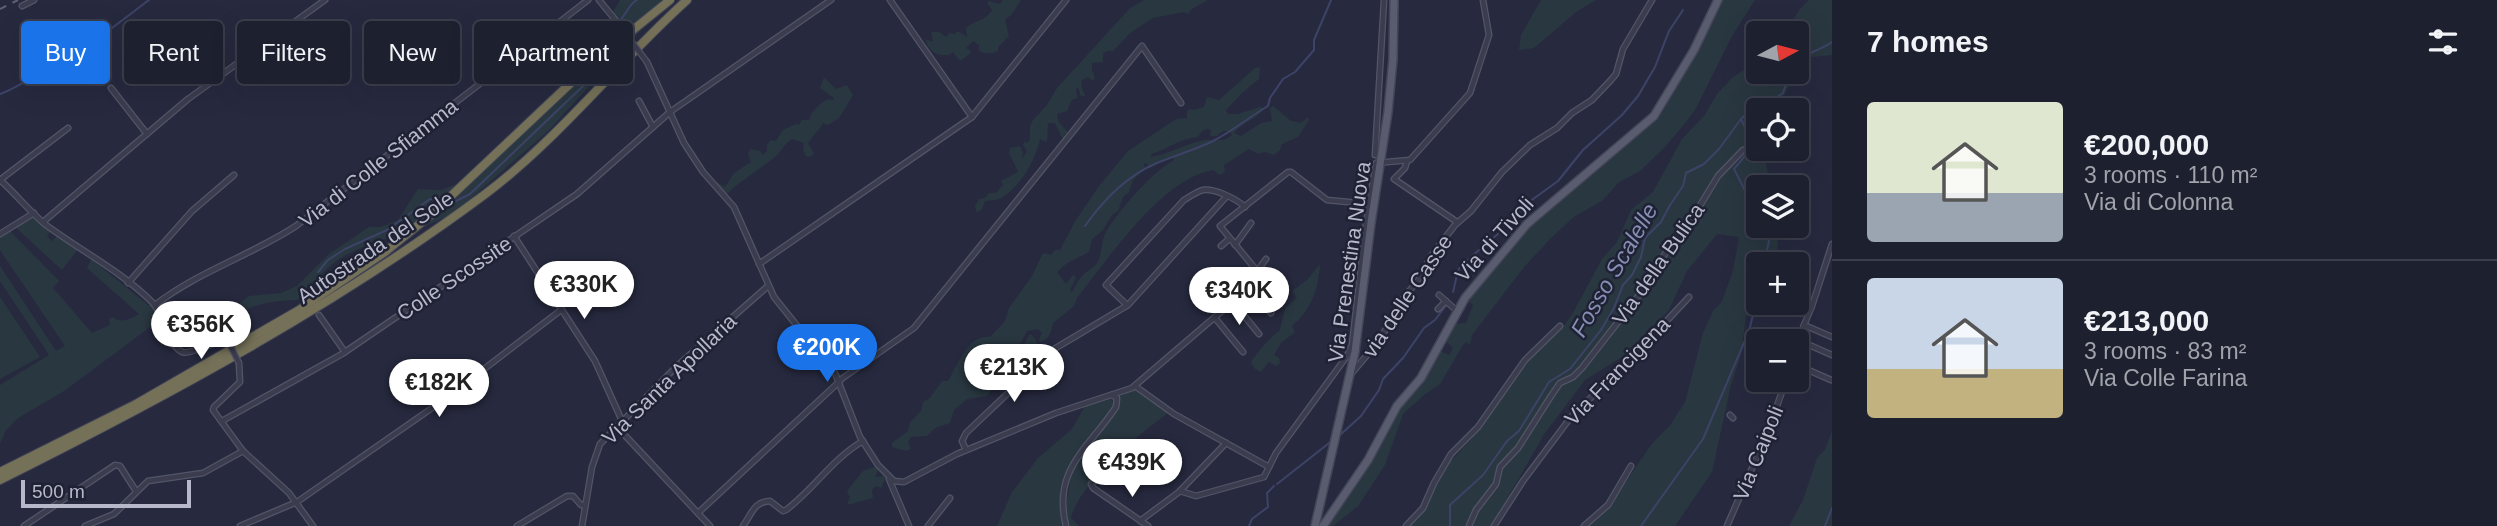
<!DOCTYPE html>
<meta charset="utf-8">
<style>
:root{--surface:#1d202f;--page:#252837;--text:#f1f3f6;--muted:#a0a3aa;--line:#3b3e4b;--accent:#1a73e8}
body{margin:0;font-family:Helvetica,sans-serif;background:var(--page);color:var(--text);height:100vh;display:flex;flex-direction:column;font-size:26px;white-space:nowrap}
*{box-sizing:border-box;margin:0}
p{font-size:23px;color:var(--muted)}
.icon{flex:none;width:38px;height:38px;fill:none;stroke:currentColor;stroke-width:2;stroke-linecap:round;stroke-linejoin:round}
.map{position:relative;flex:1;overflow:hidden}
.sheet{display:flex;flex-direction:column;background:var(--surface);width:665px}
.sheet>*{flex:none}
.hud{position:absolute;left:21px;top:21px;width:665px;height:63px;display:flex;gap:14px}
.needle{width:46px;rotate:83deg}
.buttons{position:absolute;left:1746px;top:21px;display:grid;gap:14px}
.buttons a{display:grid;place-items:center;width:63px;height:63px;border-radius:7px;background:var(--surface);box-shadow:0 7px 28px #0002,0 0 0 2px var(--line);font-size:35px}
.scale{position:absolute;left:21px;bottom:18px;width:170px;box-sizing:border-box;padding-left:7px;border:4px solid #b7b9ca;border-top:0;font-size:19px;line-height:24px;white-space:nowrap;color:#b7b9ca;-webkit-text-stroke:5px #1f2234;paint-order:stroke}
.price{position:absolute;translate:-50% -60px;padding:0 16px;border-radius:24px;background:#fff;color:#222;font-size:23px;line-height:46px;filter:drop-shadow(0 2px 4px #0008)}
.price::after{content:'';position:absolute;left:50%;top:42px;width:21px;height:16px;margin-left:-10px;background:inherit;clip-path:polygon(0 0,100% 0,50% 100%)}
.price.on{background:var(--accent);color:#fff}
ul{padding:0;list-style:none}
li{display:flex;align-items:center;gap:21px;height:175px;padding:0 35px}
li+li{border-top:2px solid var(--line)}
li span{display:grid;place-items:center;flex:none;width:196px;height:140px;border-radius:7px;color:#555}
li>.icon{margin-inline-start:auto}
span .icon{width:84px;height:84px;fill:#fffc;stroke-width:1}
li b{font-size:30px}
h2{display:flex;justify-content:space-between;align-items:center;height:84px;padding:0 35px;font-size:30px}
.chip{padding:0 24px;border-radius:7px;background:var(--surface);box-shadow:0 7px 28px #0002,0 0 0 2px var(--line);font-size:24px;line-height:63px}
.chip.on{background:var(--accent);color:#fff}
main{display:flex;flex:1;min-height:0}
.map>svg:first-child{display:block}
.green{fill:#293740;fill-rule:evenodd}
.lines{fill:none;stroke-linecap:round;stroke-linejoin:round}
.stream{stroke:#3d4367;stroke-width:2}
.minor-casing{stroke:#525567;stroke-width:7}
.major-casing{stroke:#444658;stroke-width:10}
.highway-casing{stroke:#424557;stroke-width:10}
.minor{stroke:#3b3d4f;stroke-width:4.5}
.major{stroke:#595c6f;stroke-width:7}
.highway{stroke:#757158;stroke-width:8}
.rail{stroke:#5d6076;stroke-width:2;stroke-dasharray:7 7;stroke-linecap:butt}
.minor-bridge-casing{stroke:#525567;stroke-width:7;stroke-linecap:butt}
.minor-bridge{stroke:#3b3d4f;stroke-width:4.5}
.labels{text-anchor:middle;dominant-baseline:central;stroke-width:5;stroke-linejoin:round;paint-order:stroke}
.street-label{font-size:21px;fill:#b7b9ca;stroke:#1f2234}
.water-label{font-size:23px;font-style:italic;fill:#878eb4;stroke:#1f2234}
</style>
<main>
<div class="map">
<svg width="1832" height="526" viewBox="0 0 1832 526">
<rect width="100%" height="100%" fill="#272a3f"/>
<g class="green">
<path d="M620,0h49l-121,131 -94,82c-34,18 -74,24 -108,42 -21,11 -32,30 -49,45 -26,1 -49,3 -66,23l-5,-5 7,-10 16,-12 32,-3 16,-7 32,-32 40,-27h12l17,-7 20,-31 23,1 38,-14 118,-112 8,-39z"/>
<path d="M1003,0h18l-10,15 -6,5 4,16 -11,11v4c-5,3 -14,3 -19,0v-6l-6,-4 -7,7 5,3 -1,3 -10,7 -7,-9 -4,3c-14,1 -19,-3 -24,-16l8,3 -2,-10h8l7,5 4,-4 5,1 3,-3 9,6 -1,-9c10,-9 18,-5 26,-18l-5,-7 2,-2 11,3z"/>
<path d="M1144,0h64l-16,9 -4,5 -4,-2 -31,6 -23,15 -18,19 -2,-2 -7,3v9l-11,1v7l3,7 -2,4 -5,-4 -6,3 -1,6 5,11 -6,-2 -1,-6 -3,-1 1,10 -5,2 -5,11 -10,3 1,7 11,13h-4l-2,6 -8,-17h-7l-1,19 -7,-3c-5,22 -18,46 -39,59 -5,3 -10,2 -16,3l-3,8 -5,4 -2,-7 4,-7 6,-1 4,-5h7l7,-8 -2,-4 17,-9 -9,-19 1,-5 10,-2 3,7 -1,6 5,-8 -4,-6 2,-4 2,2 3,-3v-14l3,-6 14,-15 10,-17 73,-80z"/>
<path d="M1541,0h55l-20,12 -42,36 -15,2 2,-15z"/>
<path d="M1720,0h35l-23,36 -37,74 -9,12 -22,26 -24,23 -21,11 -17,19 -27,15 -23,21 -28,30 -52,68 -2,10 -4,-3 -3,3 -23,39 -16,11 -21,19 -18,51 -27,41 -25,20h-7l66,-109 46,-67 11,5 4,-7 -9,-9 8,-15 14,-1 7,-18 -6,-5 62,-73 133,-114 49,-89z"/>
<path d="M1809,0h23v55l-29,3 -6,7v-32h-12l15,-24z"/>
<path d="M1759,60v12h33v9l-11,20 -28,11 -2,16 15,35 4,24h-11v39h14l5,15 -2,23h-17v33l-13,19 -5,39 -10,30 -19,87 -37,54h-88l34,-37 30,-44 20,-21 14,-22 18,-69 10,-22 8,-8 12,-32 6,-34 -22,-3 -30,37 -18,39 -47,47 -37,23 -40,53 -54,93h-84l16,-15 9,-15 2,-18 37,-38 19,-34 45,-56 27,-21 12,-18 28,-52 15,-17 14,-32 22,-18 29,-53 22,-23 13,-22 16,-17z"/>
<path d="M1260,67l-1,12 -17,14 -16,17 2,4h10l22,-7 4,2c-8,11 -22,13 -30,24l7,3 20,-13 11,-2 -2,-13 3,-2 18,15 10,2 7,-6 1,3 -11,17 -16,7 -2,6 -6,5 -9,-3 -7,2 -9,-5 -25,16 1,7 -5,3 -7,-5c-52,9 -104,88 -136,128l-3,8 -21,17c-2,9 -3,16 -13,19l-1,-3 3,-6 -4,-4 -11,2 -9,17 -9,2 -11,14c-9,0 -18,-5 -26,-4l-2,4 2,6 11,4 4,-5 5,1 2,6h7l15,-16 13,-25h3l4,5 2,7 -4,10 6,2 -10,11 -9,1 -10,9 -15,4 -9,12 -20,3 -13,11 -4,13 -15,5 -8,8 -16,1 -3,5 3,7 -5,2 -14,-4v-4l16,-12 2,-9 11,-11 2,-9 6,-3 13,-18h6c10,-16 20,-47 42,-44l15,-16 4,-13 23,-32 11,-23 8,2 4,-5h5l14,-27 25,-37 29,-35 48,-32 11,-1v-6l2,-3 6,1 9,-3 3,-10 12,3 36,-32zM1207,129l4,1 -1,6h7l6,-5h6l3,4c-9,8 -17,4 -27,5 -19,3 -35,14 -54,17v-3c17,-5 29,-16 47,-17l4,-6zM1175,155l-2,6c-20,10 -55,50 -67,71 -6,10 -3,22 -9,31 -4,5 -8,7 -13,11 -5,5 -9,12 -12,18l-2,-2 6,-13 -3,-2 -7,9 -9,-12 10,-9 22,-11 3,-13 11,-9 9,-15 6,-4 5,-14 6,-5 4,-12 12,-11 -1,-5 2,-1 4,5 14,-9z"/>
<path d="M824,77l12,12 11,-4 6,10 -14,23 -11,7 -5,-2c-4,8 -13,15 -15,21l6,9 -4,4 -4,-1 -3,-6 1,-7 -12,-4c-8,5 -9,10 -15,16 -11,11 -46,31 -51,41l-11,-13 2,-1 8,5 9,-14 17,-11 -3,-8 2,-5 10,2 3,4 4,-4v-6l4,-5 5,1 7,-11 13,-6 3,1 3,-5h7c2,-9 11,-17 19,-21l5,1 1,-2 -14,-10z"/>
<path d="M33,215l18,16 -4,5 5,5 5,-5 21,13 -16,21 -48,-44z"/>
<path d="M9,230l50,51 -6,7 39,45 18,-8 -1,-6 3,-2c10,7 18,2 27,-3l-52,-46 4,-9 57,46h6l7,14 -97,72 -46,27 -12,12 -6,14v-59l49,-30 -49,-74v-15l56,85 9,-5 -65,-96v-14z"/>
<path d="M1320,264c-2,26 -8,45 -28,62l3,6 -14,11 -7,12 5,3 1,5 -4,3 -7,-4 -8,10 -6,-3 -4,-6c2,-7 22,-28 29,-33l5,-22 12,-10 -5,-7 15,-11z"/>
<path d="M0,297l40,60 -40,22z"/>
<path d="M1135,388l36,23c-29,20 -92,72 -100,107l8,8h-11l-2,-21 7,-38 45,-60 3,-13z"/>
<path d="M1110,397l4,7 -4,8c-28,39 -58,60 -46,114h-67l15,-34 26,-34 34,-29 13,-23z"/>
<path d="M1832,431v95h-43l14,-26 14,-42 8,-8z"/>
<path d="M874,467l4,3 -3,7 9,-1 1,3 -4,9 -5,-2 -4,4 1,8 -26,7 3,-8 -3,-6 16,-20z"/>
</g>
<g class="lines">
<g class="stream">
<path d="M619,21c8,-7 9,-16 18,-21"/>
<path d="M605,50l1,-16 8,-10"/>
<path d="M1797,61c9,-8 24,-11 35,-19"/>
<path d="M0,94c10,-3 16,-8 25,-12 45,-20 84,-52 124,-82"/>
<path d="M1741,119c13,27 12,28 -7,50l25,49"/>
<path d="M1529,202l29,-21 25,-31 39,-35 16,-19 17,-29 14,-36 14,-21"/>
<path d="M448,205l22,-11 134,-128 2,-11"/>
<path d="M1085,226c19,-27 41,-50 72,-63 19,-8 38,-13 56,-22 20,-10 36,-24 55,-35l2,-8 13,-19 12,-7 19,-22v-10l17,-40"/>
<path d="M1504,226l20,-19"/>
<path d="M1762,226l7,15 -5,23"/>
<path d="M318,272l10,-12 17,-11 42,-19 43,-31 10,-1"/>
<path d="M1453,292c2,-7 3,-16 6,-23 1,-3 33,-30 39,-35"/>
<path d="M1340,435l21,-19 18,-26 4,-11 20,-21 21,-30 11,-8 12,-16"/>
<path d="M1277,484l56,-44"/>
<path d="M1249,526l3,-7 16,-12 -1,-14 7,-7"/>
<path d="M1450,526v-21l33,-30 24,-34 12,-10 30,-49 21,-13 31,-39 13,-22 9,-23 9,-10 9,-18 4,-19 16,-16 9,-17 13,-19 3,-13 18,-9 15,-15 22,-30 12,-11 17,-6 13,-9 7,-21"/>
<path d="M1641,526l62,-87 46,-108 10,-40"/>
<path d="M1825,526l7,-18"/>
</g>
<defs>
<g id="minor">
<path d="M599,0l14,17"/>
<path d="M890,0l82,117"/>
<path d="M22,6l12,-6"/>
<path d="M647,62l37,81 19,29 31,35 40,90 61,76 25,64 18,28 16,16 10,1 53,-28 99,-41 76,-25 132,-113"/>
<path d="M111,88l36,46"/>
<path d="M639,101l14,26"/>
<path d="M68,128l-68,52c16,14 30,32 46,45 35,26 75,46 106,77 12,12 14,42 30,50 6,3 32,-9 41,-12l6,3"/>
<path d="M1375,155l9,-155"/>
<path d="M1407,161l-2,7 -11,11 63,43"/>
<path d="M43,222l145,-123 137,-99"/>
<path d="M0,234l34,-21"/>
<path d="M514,236l81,125 28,62"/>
<path d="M1235,245l16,-22"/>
<path d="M1221,246l8,-7"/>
<path d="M759,264l213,-147 94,-117"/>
<path d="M1257,271l9,-12"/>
<path d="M1262,277l-42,-51 68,-54h3l36,28 42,4"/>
<path d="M128,283l64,-72 42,-36"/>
<path d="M1250,287l21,26"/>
<path d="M1439,295l18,16"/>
<path d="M1233,302l26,32"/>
<path d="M155,305c44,-34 95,-49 141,-79l292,-226"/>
<path d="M1127,305l-21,-20 78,-85c5,-3 11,-7 16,-9 11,-5 37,8 45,16"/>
<path d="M1438,309l8,-8"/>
<path d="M319,315l26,37"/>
<path d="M1215,318l28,34"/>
<path d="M1804,325l28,12"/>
<path d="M1798,340l34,15"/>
<path d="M1797,342l15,-36 20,-62"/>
<path d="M239,363l1,19 -26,25 -1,3 30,41 46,42 24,33"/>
<path d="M1797,365l34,15"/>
<path d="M1351,374l28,-33 25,-44 13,-15 14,-26 24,-31 16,-14 31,-39 28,-27 27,-17 15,-15 20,-13 19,-20 5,-6 7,-25 29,-49"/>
<path d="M840,380l74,-52 228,-282 39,57"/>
<path d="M1135,386l39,28 95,53"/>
<path d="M1730,415l3,3"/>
<path d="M222,421l120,-67 235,-160 93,-82 161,-112"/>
<path d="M618,428l92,98"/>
<path d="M966,450l-4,-9 4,-8 59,-56 19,-22 84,-50 98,-108"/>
<path d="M889,479l20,47"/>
<path d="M1096,479l-5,5 2,4 55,38"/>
<path d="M1180,491l16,5 68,-19 12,-24 71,-97 5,-11 14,-122 10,-60 34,-3 60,-67 19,-58 -6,-35"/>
<path d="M698,513l142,-132"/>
<path d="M1140,521l39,-29 47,-49"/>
<path d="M24,526l91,-61 5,1 16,25"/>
<path d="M85,526l29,-12 34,-33 55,-8 40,-22"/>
<path d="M240,526l57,-24 148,-103 116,-89"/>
<path d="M517,526l50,-30h6l8,9h4"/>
<path d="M582,526l10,-59 8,-23 76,-77 92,-81"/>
<path d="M743,526c9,-12 10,-24 27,-25l13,10 3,-1c28,-21 46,-51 77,-69"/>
<path d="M928,526l22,-28"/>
<path d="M1066,526c-14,-57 23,-78 50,-119l1,-9 -5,-3"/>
<path d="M1406,526l17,-18 11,-25 17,-29 27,-27 47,-67 35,-34"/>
<path d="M1469,526l7,-16 20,-26 4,-17 18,-19 33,-52 9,-13 13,-6 9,-9 61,-78 19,-32 34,-46 22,-36 25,-26 16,-3"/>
<path d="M1494,526l29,-45 51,-68 43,-39 72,-77"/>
<path d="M1584,526l24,-21 23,-39"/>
<path d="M1727,526l42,-97 17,-49"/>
</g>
<g id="major">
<path d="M1315,526l40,-174 16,-129 17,-111 5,-53 1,-59"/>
<path d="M1323,526l45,-66 29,-54 24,-28 44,-80 62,-74 127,-108 40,-66 24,-50"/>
</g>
<g id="highway">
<path d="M0,472l136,-68 163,-94 86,-58 48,-39 159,-150 78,-63"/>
<path d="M0,480c168,-84 333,-173 484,-285 75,-56 134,-133 203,-195"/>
</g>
</defs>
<use href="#minor" class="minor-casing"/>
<use href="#major" class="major-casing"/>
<use href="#highway" class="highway-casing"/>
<use href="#minor" class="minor"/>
<use href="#major" class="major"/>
<use href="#highway" class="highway"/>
<path class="rail" d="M0,9l18,-9"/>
<defs>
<g id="minor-bridge">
<path d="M613,17l34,45"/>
<path d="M229,343l10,20"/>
</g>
</defs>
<use href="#minor-bridge" class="minor-bridge-casing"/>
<use href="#minor-bridge" class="minor-bridge"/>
</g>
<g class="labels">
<g class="street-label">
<text transform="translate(378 163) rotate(-38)">Via di Colle Sfiamma</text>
<text transform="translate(1494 239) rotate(-48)">Via di Tivoli</text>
<text transform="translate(375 247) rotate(-34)">Autostrada del Sole</text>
<text transform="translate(1349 262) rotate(-82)">Via Prenestina Nuova</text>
<text transform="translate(1658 264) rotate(-55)">Via della Bulica</text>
<text transform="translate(454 278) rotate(-34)">Colle Scossite</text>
<text transform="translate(1407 296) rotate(-56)">via delle Casse</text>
<text transform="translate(1617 371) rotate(-46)">Via Francigena</text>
<text transform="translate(669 379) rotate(-44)">Via Santa Apollaria</text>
<text transform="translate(1758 453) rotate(-68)">Via Caipoli</text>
</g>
<g class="water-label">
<text transform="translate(1614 270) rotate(-60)">Fosso Scalelle</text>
</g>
</g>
</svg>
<div class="buttons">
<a><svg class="needle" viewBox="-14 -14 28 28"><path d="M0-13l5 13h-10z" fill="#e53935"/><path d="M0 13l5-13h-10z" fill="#a0a3aa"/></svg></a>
<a><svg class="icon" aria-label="locate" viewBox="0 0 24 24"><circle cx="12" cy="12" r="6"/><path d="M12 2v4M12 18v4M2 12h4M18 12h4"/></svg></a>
<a><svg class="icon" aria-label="layers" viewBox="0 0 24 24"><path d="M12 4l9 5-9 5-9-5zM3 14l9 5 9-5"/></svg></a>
<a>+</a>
<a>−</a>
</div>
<div class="scale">500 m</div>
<b class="price" style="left:584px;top:321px">€330K</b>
<b class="price" style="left:1239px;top:327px">€340K</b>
<b class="price" style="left:201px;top:361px">€356K</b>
<b class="price on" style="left:827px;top:384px">€200K</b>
<b class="price" style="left:1014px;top:404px">€213K</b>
<b class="price" style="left:439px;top:419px">€182K</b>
<b class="price" style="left:1132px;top:499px">€439K</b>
<div class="hud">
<a class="chip on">Buy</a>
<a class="chip">Rent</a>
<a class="chip">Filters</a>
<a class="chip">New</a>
<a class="chip">Apartment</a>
</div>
</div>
<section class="sheet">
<h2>7 homes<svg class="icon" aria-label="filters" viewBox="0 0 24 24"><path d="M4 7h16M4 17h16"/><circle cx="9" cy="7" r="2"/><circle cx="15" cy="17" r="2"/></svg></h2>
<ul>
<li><span style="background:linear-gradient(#dfe7d0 65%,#9aa5b1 0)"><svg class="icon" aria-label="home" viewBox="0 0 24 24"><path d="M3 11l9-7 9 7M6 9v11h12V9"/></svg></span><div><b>€200,000</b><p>3 rooms · 110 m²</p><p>Via di Colonna</p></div></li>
<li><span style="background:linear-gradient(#c9d6e8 65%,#c2b280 0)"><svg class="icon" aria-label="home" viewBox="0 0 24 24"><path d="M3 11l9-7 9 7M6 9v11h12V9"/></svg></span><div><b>€213,000</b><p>3 rooms · 83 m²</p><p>Via Colle Farina</p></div></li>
</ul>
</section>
</main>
